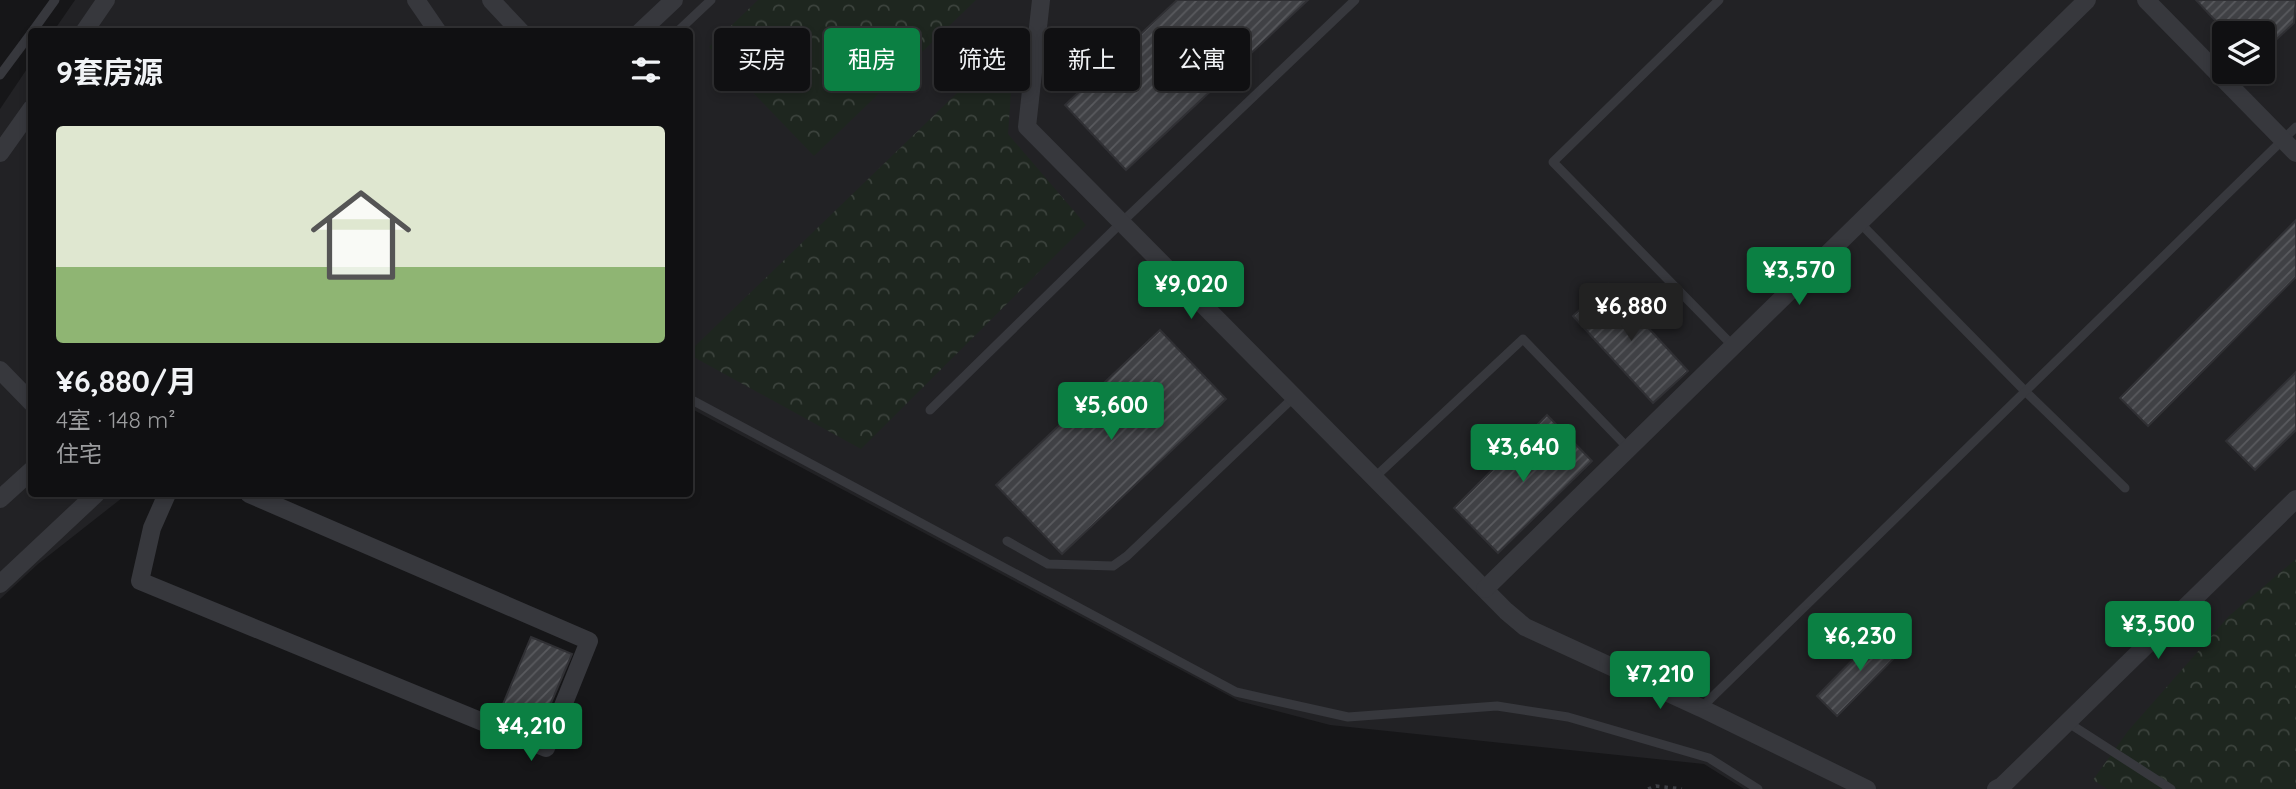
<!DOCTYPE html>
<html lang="zh">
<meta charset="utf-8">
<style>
:root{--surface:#101012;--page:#19191b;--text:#f1f3f6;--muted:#9c9d9f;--line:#303032;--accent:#0b8043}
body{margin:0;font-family:Quicksand,"Noto Sans SC",sans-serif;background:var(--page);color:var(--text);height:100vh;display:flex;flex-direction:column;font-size:26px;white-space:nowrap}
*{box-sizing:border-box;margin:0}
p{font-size:23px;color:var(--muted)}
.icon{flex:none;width:38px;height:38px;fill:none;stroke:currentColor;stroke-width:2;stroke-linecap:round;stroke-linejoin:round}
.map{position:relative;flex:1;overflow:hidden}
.drawer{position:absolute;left:28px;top:28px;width:665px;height:469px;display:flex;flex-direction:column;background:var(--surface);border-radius:7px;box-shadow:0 4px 10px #0003,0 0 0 2px var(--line)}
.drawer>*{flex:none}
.guide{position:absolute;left:714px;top:28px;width:665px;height:63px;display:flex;gap:14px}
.tools{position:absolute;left:2212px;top:21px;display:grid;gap:14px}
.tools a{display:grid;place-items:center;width:63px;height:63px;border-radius:7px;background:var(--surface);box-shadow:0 4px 10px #0003,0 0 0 2px var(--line);font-size:35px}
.price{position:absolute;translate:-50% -60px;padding:0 16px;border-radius:7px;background:var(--accent);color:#fff;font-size:23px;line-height:46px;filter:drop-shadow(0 2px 4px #0008)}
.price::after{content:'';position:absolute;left:50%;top:42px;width:21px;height:16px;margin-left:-10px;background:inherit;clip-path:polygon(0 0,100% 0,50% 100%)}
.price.active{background:#222;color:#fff}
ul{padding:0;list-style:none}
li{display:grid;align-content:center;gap:14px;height:371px;padding:0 28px}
li span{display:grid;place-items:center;height:217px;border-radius:7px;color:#555}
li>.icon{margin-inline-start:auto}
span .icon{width:126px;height:126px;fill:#fffc;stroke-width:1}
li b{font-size:30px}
h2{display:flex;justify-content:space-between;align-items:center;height:84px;padding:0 28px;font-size:30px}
.pill{padding:0 24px;border-radius:7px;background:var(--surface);box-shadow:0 4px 10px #0003,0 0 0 2px var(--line);font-size:24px;line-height:63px}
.pill.active{background:var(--accent);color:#fff}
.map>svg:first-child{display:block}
.built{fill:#222225;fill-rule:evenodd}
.forest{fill:url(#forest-crowns)}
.building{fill:url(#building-hatch);stroke:#303034;stroke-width:2}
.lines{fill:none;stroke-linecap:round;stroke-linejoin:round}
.path{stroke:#3d3f44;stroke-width:3.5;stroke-dasharray:3.5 5;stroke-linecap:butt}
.service{stroke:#37383d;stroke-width:9}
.minor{stroke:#37383d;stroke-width:18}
</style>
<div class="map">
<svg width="2296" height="789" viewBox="0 0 2296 789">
<defs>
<pattern id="forest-crowns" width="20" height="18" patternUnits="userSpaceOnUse" patternTransform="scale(1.75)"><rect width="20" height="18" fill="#1e261f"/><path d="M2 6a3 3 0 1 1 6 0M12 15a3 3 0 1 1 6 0" fill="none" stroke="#3c433d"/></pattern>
<pattern id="building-hatch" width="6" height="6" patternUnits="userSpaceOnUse" patternTransform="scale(1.75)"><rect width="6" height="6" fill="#404145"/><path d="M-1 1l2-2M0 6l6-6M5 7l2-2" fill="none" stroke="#595a5e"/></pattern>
</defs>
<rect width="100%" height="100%" fill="#161618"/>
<g class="built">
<path d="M75,0h2221v789h-552l-40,-25 -374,-39 -91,-24 -549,-293v-376h-637zM2224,33h39v39h-39z"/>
<path d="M31,63l1,431h95l-89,70 -38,35v-490z"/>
</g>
<g class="forest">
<path d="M758,0h218l-162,156 -105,-109z"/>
<path d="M1015,37l-7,97 78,91 -225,224 -171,-94v-4z"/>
<path d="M2296,559v230h-189l-14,-9 35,-49 101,-115z"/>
</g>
<g class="building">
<path d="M1177,0h131l-182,170 -61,-65z"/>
<path d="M2196,0h100l-2,23 -31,29v-19h-36z"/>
<path d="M2296,220v57l-148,149 -28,-28z"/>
<path d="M1608,284l80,87 -35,32 -80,-87z"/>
<path d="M1160,330l66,69 -164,155 -66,-69z"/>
<path d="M2296,372v58l-41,40 -29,-29z"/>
<path d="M1547,415l45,46 -94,92 -44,-45z"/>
<path d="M1883,629l20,20 -66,67 -20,-20z"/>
<path d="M531,637l41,17 -36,84 -40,-17z"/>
</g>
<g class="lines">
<path class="path" d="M1648,789l8,-3 26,3"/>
<g class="service">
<path d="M1719,0l-166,162 179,183"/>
<path d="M32,32l23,-32"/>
<path d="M677,32l34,-32"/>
<path d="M0,75l32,-43"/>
<path d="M1859,222l166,169 100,97"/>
<path d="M690,399l546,293 112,25 149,-11 71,11 141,41 49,31"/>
<path d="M930,410l191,-187 234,-223"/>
<path d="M1374,478l149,-139 104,108"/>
<path d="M1007,541l41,23 65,2 14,-10 167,-159"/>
<path d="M1701,708l595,-581"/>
<path d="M2067,722l104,67"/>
</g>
<g class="minor">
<path d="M416,0l22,32"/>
<path d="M491,0l30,32"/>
<path d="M1041,0l-14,127 479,484 19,16 176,81 166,81"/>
<path d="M2146,0l150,153"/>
<path d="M84,32l22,-32"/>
<path d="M640,32l34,-32"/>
<path d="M0,153l32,-45"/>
<path d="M0,370l32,33"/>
<path d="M167,494l-15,34 -12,53 406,167 43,-107 -340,-147"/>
<path d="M0,499l32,-29"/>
<path d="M0,584l96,-90"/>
<path d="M1485,589l602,-589"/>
<path d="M1996,789l6,-3 294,-287"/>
</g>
</g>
</svg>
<div class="tools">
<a><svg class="icon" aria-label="layers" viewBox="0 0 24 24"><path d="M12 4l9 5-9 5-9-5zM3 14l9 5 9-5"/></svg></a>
</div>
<b class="price" style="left:1799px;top:307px">¥3,570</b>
<b class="price" style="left:1191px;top:321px">¥9,020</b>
<b class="price active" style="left:1631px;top:343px">¥6,880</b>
<b class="price" style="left:1111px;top:442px">¥5,600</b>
<b class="price" style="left:1523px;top:484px">¥3,640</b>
<b class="price" style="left:2158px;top:661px">¥3,500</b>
<b class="price" style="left:1860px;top:673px">¥6,230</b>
<b class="price" style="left:1660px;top:711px">¥7,210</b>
<b class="price" style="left:531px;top:763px">¥4,210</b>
<div class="guide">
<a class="pill">买房</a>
<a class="pill active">租房</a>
<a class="pill">筛选</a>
<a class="pill">新上</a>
<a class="pill">公寓</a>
</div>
<section class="drawer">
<h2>9套房源<svg class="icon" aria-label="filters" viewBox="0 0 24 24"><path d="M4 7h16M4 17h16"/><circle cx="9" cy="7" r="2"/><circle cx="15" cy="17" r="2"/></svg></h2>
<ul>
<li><span style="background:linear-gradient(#dfe7d0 65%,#8fb573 0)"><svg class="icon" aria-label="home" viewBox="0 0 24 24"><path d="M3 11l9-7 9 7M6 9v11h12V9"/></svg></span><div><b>¥6,880/月</b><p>4室 · 148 m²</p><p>住宅</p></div></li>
</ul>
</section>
</div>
